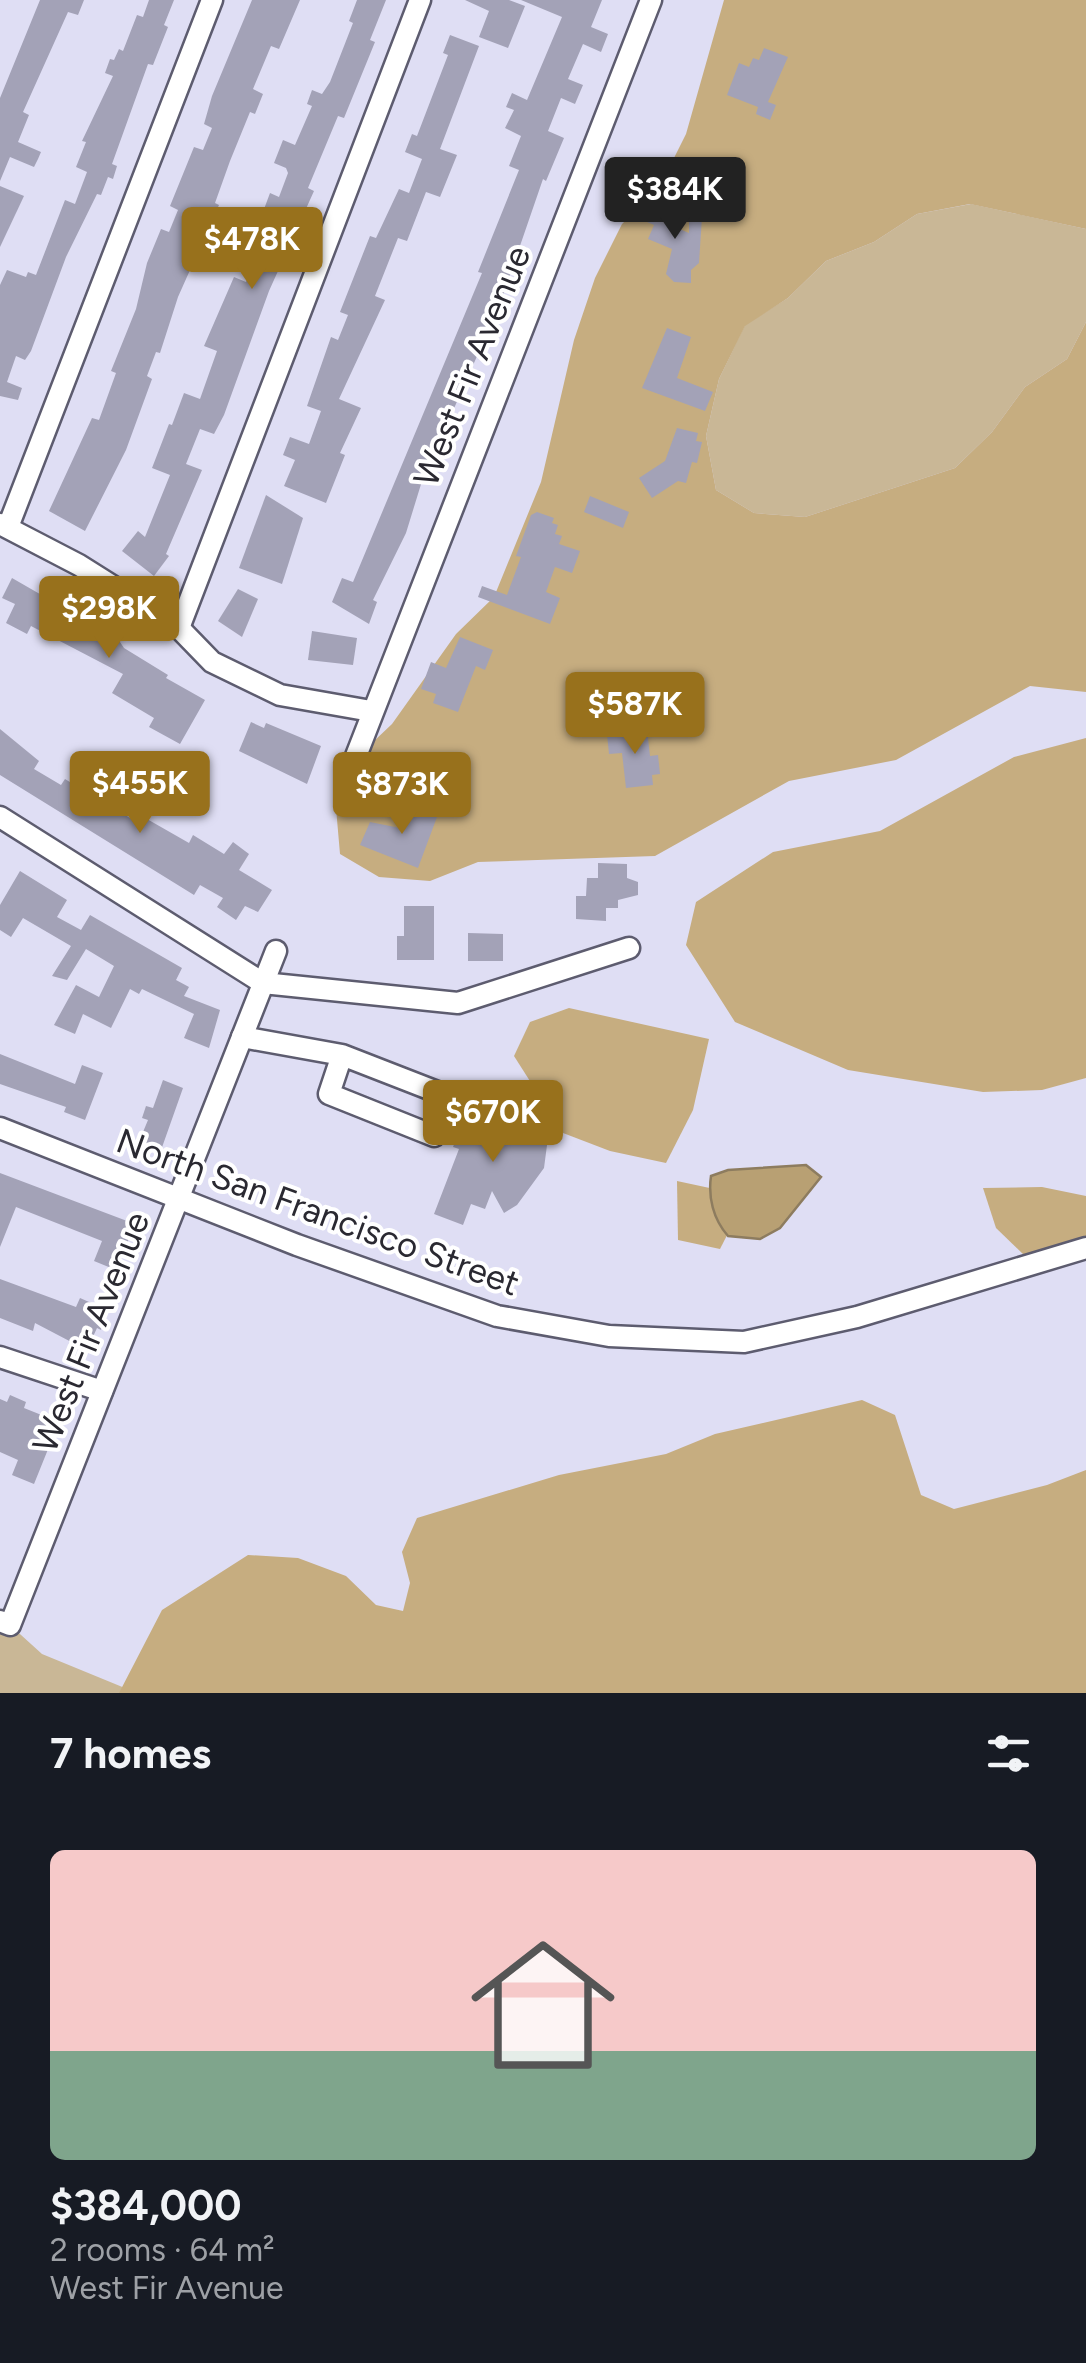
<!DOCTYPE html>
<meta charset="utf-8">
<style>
:root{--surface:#171b24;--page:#242831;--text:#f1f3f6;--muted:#9ea1a6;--line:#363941;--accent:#98711c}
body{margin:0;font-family:Figtree,sans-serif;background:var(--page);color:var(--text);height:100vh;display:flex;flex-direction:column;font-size:38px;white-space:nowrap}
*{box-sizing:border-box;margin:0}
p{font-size:32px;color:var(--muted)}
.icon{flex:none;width:55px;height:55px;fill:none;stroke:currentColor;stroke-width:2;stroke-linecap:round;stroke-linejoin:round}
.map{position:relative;height:1693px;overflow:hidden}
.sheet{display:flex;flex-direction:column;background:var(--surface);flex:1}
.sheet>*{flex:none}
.price{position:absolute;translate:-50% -85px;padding:0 22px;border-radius:10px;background:var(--accent);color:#fff;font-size:32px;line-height:65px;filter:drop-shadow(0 2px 5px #0008)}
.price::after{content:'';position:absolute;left:50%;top:60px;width:30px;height:22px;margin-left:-15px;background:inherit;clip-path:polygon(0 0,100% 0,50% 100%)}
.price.on{background:#222;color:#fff}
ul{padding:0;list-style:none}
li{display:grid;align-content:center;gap:20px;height:530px;padding:0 50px}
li+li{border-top:2px solid var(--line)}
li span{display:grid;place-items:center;height:310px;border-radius:15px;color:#555}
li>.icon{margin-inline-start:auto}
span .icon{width:180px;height:180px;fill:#fffc;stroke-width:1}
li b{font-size:42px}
h2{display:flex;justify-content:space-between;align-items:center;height:120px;padding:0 50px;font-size:42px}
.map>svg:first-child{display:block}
.green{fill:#c9b796}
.forest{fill:#c6ad80}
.water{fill:#b8a073;stroke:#8d7c5f;stroke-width:2.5}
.building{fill:#a3a2b7}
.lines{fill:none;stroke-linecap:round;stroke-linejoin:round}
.minor-casing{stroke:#5d5c6f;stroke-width:25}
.minor{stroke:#fff;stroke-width:20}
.labels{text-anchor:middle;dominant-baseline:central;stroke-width:8;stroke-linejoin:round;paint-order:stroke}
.street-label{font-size:35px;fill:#2a2931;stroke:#fff}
</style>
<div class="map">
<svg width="1086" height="1693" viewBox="0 0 1086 1693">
<rect width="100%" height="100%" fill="#dfdef4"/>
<g class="green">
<path d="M971,204l115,25v93l-19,37 -42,28 -33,45 -37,36 -150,49 -51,-4 -38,-23 -10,-54 13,-57 26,-54 43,-27 38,-37 48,-19 43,-28z"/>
<path d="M0,1622l10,3 32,29 95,39h-137z"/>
</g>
<g class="forest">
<path d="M724,0h362v229l-116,-25 -53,10 -43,28 -48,19 -38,37 -43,28 -26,53 -13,57 10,54 38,23 51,4 150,-49 37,-36 33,-45 42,-28 19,-37v370l-56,-6 -134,74 -107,21 -134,75 -177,6 -48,19 -51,-4 -39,-23 -4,-46 18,-48 38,-36 64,-90 38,-37 47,-115 33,-142 21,-62 27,-54 37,-36 27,-54z"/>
<path d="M1086,738v340l-44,12 -59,2 -135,-22 -113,-48 -49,-77 10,-43 77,-50 107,-21 134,-74z"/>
<path d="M569,1008l140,31 -16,71 -27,53 -56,-12 -47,-18 -49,-77 16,-34z"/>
<path d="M677,1181l70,15 -27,53 -42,-9z"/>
<path d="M1042,1187l44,9v57l-60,4 -30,-29 -13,-40z"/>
<path d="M862,1400l33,15 26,80 33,14 93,-24 39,-15v223h-967l43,-83 86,-55 50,3 48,18 30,29 27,6 7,-28 -8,-31 15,-34 142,-43 107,-21 49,-20z"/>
</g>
<path class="water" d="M806,1165l15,12 -41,51 -20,11 -32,-3c-15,-17 -20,-39 -17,-60l17,-6z"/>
<g class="building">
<path d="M40,0h44l-6,15 -10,-3 -45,100 6,3 -11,27 23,10 -3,7 -4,8 -24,-10 -10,24v-83z"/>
<path d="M149,0h25l-10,25 4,2 -15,38 -5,-1 -36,100 5,2 -4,13 -5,-2 -7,18 -4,-1 -31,63 -35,94 -6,9 -9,-4 -9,26 15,6 -4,12 -18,-4v-111l7,-15 19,7 2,-5 8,3 29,-75 10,4 12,-32 -11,-5 10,-25 -4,-1 31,-65 -8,-3 5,-14 4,1 5,-11 4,2 14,-36 6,2z"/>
<path d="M252,0h48l-21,49 -8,-3 -18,43 10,5 -8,20 -5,-2 -20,49 -15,42 4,2 -41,92 -18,56 -4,-1 -9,24 5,3 -26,71 -41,81 -36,-20 43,-93 7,2 17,-47 -5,-2 25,-62 11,-46 14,-34 8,3 9,-22 -8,-4 24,-59 9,3 9,-22 -8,-4 8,-28z"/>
<path d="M357,0h29l-16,40 5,2 -31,76 -6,-2 -30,72 6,3 -45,100 -45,124 -10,19 -14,-5 -14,35 16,6 -36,84 3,2 -15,20 -32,-25 16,-20 7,6 25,-62 -18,-7 17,-44 3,1 12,-32 16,6 17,-48 -13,-5 30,-69 12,5 24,-59 -10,-3 10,-27 9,4 9,-24 -2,-5 -12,-5 9,-23 12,5 17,-39 -5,-2 5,-14 10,4 8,-12 23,-59 -4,-2z"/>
<path d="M465,0h44l16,6 -17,42 -29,-11 10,-26z"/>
<path d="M521,0h81l-11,27 17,7 -7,18 -18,-8 -15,35 15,6 -8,19 -14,-6 -13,33 16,7 -18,43 -3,-2 -43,125 -78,177 -16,52 -33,67 4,2 -8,22 -37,-22 10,-24 11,4 129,-309 -4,-1 41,-102 -10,-4 12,-30 -16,-8 9,-18 -8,-3 6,-14 15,7 35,-83z"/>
<path d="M450,35l29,11 -39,103 17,6 -17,42 -14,-5 -19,49 -9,-3 -23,58 10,4 -46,99 22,9 -21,45 5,2 -19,48 -42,-17 11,-26 -12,-5 7,-18 19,7 12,-33 -14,-5 24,-69 7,3 10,-25 -8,-3 30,-76 6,2 23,-49 10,4 13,-34 -17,-7 7,-18 5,2 31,-81 -5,-2z"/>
<path d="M764,48l24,9 -20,45 8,3 -6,15 -14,-6 2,-7 -31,-12 12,-32 10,4 4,-9 6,2z"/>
<path d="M0,186l24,10 -24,51z"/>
<path d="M646,199l16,6 -6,14 33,14v-16h13l-3,46 -8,7v13l-17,-1 -8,-8 6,-25 -24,-10 6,-14 -16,-7z"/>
<path d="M667,328l24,9 -14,41 36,14 -8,19 -63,-23z"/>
<path d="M677,428l21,5 -2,8 6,1 -5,21 -5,-1 -6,21 -8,-2 -26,17 -13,-20 26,-17z"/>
<path d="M266,495l37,23 -21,66 -43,-16z"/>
<path d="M590,496l39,16 -6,16 -39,-16z"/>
<path d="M537,512l17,6 -2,5 6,2 -3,9 7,2 -3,8 21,7 -8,22 -17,-6 -9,25 14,6 -10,26 -72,-27 4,-11 25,9 14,-38 -5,-1 15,-41z"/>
<path d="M12,578l106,61 6,9 44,27 -2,3 39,22 -25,44 -31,-17 5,-9 -42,-25 11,-19 -92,-48 -4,8 -21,-11 9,-19 -13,-6z"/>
<path d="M238,589l20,10 -16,38 -24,-16z"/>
<path d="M312,631l45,7 -4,27 -45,-5z"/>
<path d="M460,637l33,13 -8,20 -9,-4 -18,46 -25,-9 3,-9 -15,-5 10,-27 15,6z"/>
<path d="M251,722l13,6 2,-5 55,23 -14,38 -68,-33z"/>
<path d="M0,729l39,32 -5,8 27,16 4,-6 13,8 4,-7 30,20 -3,5 34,21 4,-7 42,24 4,-8 31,19 9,-12 16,12 -10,16 33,20 -14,22 -13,-6 -9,14 -19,-13 6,-9 -23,-13 -6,10 -194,-120z"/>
<path d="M647,729l3,27 8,-1 2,19 -8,1 1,10 -27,3 -4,-35 -13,1 -2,-20z"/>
<path d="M408,806l29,11 -19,51 -58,-23 10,-23 30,6z"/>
<path d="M598,863l29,1v14l11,4v13l-20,5v8h-12v13l-30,-2v-23h10l1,-18h11z"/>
<path d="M20,871l47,29 -10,17 24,13 9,-15 92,53 -6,12 13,7 -5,9 36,14 -11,38 -25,-10 10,-24 -52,-25 -3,5 -9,-5 -19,39 -28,-14 -8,20 -21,-9 22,-40 23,12 15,-31 -28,-17 -19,31 -15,-4 19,-30 -48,-28 -12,19 -11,-7v-25z"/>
<path d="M404,906h30v54h-37v-24h7z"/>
<path d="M468,933l35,1v27h-35z"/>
<path d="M0,1054l75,30 7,-19 21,8 -18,47 -21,-8 2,-5 -66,-23z"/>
<path d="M163,1080l20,8 -23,65 -22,-9 10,-24 -6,-2 4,-12 7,2z"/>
<path d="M476,1108l37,15 2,-7 34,14 -5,38 -27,37 -13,8 -12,-22 -7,18 -14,-5 -8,21 -29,-11 25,-65 -6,-2 6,-15 6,2z"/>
<path d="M0,1173l135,51 -19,46 -22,-9 8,-20 -86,-34 -16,40z"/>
<path d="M0,1279l76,28 4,-9 25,11 -4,21 -4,-2 -6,13 -11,-4 -3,8 -42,-22 -2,8 -33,-13z"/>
<path d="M10,1395l16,7 -2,6 35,14 -25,62 -22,-9 6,-15 -18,-8v-53l7,3z"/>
</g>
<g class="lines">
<defs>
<g id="minor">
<path d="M0,524l79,41 100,63 33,34 68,33 91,16"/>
<path d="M8,527l204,-527"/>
<path d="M179,628l241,-628"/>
<path d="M356,756l295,-756"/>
<path d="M0,817l263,166 195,20 171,-55"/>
<path d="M242,1037l100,18 108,42 1,9 -17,30 -105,-42 13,-39"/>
<path d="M0,1128l297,117 200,71 112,20 135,6 113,-25 229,-69"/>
<path d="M0,1357l102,34"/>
<path d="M0,1621l10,4 266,-674"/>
</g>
</defs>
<use href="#minor" class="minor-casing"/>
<use href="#minor" class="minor"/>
</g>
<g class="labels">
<g class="street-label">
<text transform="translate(472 366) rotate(-68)">West Fir Avenue</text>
<text transform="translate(318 1212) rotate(20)">North San Francisco Street</text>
<text transform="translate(91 1332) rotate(-68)">West Fir Avenue</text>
</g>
</g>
</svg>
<b class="price on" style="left:675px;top:242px">$384K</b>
<b class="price" style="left:252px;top:292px">$478K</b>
<b class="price" style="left:109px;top:661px">$298K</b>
<b class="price" style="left:635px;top:757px">$587K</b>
<b class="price" style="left:140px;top:836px">$455K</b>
<b class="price" style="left:402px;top:837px">$873K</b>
<b class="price" style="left:493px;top:1165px">$670K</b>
</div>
<section class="sheet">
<h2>7 homes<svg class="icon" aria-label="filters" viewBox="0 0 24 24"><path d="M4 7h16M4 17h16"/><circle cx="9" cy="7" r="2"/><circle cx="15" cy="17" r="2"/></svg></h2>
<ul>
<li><span style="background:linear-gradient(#f6c9c9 65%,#7fa58c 0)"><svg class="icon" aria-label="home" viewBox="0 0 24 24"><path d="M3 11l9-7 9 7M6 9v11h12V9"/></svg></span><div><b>$384,000</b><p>2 rooms · 64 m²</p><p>West Fir Avenue</p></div></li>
</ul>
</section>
